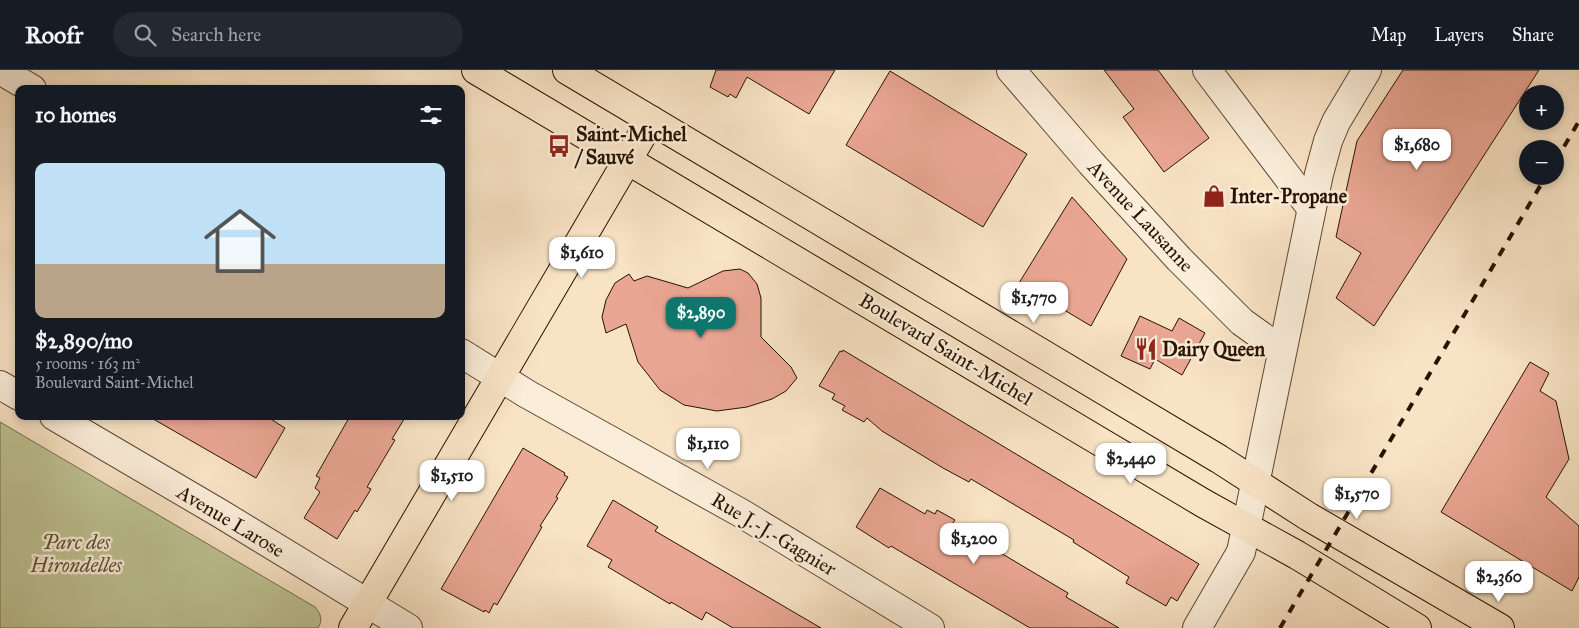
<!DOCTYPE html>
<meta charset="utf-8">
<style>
:root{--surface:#171b24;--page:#242831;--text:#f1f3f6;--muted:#9ea1a6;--line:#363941;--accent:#0f766e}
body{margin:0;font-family:"IM FELL Great Primer",serif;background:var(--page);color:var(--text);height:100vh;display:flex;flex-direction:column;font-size:19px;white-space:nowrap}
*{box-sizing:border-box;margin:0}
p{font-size:16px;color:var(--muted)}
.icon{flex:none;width:28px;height:28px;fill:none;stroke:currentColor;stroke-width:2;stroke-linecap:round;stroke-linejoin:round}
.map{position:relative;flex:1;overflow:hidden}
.details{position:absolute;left:15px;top:15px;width:450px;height:335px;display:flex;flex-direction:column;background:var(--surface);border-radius:10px;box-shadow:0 2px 8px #0003}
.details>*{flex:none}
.tools{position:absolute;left:1519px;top:15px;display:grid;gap:10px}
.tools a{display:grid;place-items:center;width:45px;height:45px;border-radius:50%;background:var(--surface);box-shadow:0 2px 8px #0003;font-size:25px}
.price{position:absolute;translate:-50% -42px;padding:0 11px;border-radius:10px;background:#fff;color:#222;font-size:16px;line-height:32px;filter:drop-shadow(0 1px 2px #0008)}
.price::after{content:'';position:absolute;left:50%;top:30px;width:15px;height:11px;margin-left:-8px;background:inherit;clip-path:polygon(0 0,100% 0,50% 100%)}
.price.selected{background:var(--accent);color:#fff}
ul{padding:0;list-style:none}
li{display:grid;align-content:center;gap:10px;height:265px;padding:0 20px}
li+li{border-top:1px solid var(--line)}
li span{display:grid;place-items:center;height:155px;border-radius:10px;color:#555}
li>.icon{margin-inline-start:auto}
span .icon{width:90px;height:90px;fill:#fffc;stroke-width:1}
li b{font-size:21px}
h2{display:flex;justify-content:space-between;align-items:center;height:60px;padding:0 20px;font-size:21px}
header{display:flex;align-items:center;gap:30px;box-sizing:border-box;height:70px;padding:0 25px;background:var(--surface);border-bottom:1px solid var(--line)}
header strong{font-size:24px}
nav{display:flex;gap:28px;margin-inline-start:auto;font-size:18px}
.search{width:350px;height:45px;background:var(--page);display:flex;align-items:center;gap:12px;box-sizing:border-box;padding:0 18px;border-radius:28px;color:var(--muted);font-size:19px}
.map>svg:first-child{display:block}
.green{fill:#bec394;stroke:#736a4a}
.building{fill:#e9a693;stroke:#281201}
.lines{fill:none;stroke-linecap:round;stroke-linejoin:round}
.minor-casing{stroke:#5c4632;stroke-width:30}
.major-casing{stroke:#281201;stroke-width:30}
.minor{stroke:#faedd9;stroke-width:28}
.major{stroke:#f8e3c5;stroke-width:28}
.rail{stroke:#281201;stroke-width:4;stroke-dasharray:9 9;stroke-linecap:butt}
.labels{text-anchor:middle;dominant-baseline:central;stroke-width:5;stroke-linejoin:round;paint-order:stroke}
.poi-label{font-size:20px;font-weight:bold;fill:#281201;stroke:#faedd9;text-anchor:start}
.street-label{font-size:20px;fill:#281201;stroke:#faedd9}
.park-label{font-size:20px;font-style:italic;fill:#5c5034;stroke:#faedd9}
</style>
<header>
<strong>Roofr</strong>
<div class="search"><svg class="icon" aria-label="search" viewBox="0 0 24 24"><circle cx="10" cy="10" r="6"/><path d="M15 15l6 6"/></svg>Search here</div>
<nav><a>Map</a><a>Layers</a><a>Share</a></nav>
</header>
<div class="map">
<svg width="1579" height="558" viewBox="0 0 1579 558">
<rect width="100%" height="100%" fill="#f8e3c5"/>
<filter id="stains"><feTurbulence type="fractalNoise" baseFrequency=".004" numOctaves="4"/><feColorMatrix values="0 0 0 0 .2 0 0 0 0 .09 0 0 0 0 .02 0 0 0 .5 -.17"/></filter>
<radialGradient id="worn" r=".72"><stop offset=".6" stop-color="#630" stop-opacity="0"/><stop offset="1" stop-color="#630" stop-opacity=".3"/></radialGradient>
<path class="green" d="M0,352l315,185c6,7 8,13 3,21h-318z"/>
<g class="building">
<path d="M716,0h119l-26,44 -62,-37 -11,21 -6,-4 -2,3 -18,-10z"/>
<path d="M1104,0h54l51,68 -45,34 -41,-55 11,-8z"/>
<path d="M1403,0h136l-165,256 -38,-28 25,-45 -25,-16 21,-96z"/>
<path d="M890,1l137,83 -44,73 -137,-82z"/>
<path d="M1072,127l55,62 -36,67 -72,-43z"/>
<path d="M740,199l8,4 9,11 4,14v39l30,30 6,11 -11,13 -14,8 -25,8 -30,4 -33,-6 -24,-15 -22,-28 -12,-38 -20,9 -4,-16 4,-17 9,-17 14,-9 5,7 13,-5 41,12 35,-17z"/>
<path d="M1140,246l32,15 7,-13 26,15 -23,42 -27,-16 -5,10 -29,-13z"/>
<path d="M843,280l356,214 -22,37 -6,-4 -5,9 -40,-23 3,-6 -56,-35 1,-2 -103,-61 -2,3 -26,-14 -61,-37 -15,-13 -3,4 -22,-12 3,-4 -13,-7 3,-5 -16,-8 21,-35 2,1z"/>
<path d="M1530,292l19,11 -9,18 16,10 13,58 -23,38 33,29v51l-7,14 -131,-79z"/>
<path d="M148,346h118l19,12 -29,50z"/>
<path d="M350,346h56l-14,23 3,1 -28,47 4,2 -14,23 -2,-2 -18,29 -33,-21 16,-26 -5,-4 5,-10 -4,-2z"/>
<path d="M523,378l42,25 -1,2 4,2 -12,20 2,1 -18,28 2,1 -45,78 -3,-2 -5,10 -4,-3 -1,2 -43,-23z"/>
<path d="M880,418l45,26 2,-4 8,4 2,-4 18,10 -3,4 116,69 -2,4 53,31h-89l-139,-82 -2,2 -33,-21z"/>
<path d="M613,430l45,27 -3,4 166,97h-88l-27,-16 -4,8 -31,-18 -1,2 -62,-37 4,-7 -25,-14z"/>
</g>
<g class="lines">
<defs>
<g id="minor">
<path d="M0,0l32,19"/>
<path d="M1011,0l80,93 88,96 63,63 39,28"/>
<path d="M1207,0l104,138"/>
<path d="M461,283l66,41 214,119 189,115"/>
<path d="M0,315l19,11"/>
<path d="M54,346l167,98 187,114"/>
<path d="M1197,558l44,-76 78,-378 9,-33 8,-19 31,-52"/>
</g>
<g id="major">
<path d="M476,0l727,433 94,52 120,73"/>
<path d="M567,0l652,389 90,58 191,111"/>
<path d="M353,558l298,-508"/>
</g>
</defs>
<use href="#minor" class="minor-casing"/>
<use href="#major" class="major-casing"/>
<use href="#minor" class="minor"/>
<use href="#major" class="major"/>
<g class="rail">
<path d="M1555,92l24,-41"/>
<path d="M1280,558l266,-452"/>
</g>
</g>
<defs>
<symbol id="bus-bare" viewBox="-9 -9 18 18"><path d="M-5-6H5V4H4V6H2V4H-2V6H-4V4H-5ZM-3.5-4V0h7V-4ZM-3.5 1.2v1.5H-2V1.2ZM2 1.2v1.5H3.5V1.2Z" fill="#8f2418" stroke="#faedd9" stroke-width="2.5" paint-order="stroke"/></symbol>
<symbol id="shop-bare" viewBox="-9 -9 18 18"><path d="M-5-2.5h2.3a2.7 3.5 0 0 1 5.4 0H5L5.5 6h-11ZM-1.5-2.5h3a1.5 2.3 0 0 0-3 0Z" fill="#8f2418" stroke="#faedd9" stroke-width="2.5" paint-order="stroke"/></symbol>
<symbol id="restaurant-bare" viewBox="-9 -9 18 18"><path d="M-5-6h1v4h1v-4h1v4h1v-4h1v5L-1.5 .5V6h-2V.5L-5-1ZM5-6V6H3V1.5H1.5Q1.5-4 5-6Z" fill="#8f2418" stroke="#faedd9" stroke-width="2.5" paint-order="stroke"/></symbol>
</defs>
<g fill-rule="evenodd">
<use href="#bus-bare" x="543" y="60" width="32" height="32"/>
<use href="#shop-bare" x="1198" y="110" width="32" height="32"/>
<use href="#restaurant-bare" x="1130" y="263" width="32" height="32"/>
</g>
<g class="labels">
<g class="poi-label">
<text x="576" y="64">Saint-Michel<tspan x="576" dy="23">/ Sauvé</tspan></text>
<text x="1230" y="126">Inter-Propane</text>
<text x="1162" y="279">Dairy Queen</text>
</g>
<g class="street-label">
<text transform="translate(1141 146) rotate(47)">Avenue Lausanne</text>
<text transform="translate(946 279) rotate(31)">Boulevard Saint-Michel</text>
<text transform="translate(231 451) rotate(31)">Avenue Larose</text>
<text transform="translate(774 464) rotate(31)">Rue J.-J.-Gagnier</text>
</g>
<g class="park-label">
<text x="76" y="472">Parc des<tspan x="76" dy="23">Hirondelles</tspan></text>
</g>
</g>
<rect width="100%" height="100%" filter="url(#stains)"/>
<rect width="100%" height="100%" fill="url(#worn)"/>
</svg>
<div class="tools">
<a>+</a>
<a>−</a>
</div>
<b class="price" style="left:1417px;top:101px">$1,680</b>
<b class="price" style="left:582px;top:209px">$1,610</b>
<b class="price" style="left:1034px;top:254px">$1,770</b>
<b class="price selected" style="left:701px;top:269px">$2,890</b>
<b class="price" style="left:708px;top:400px">$1,110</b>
<b class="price" style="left:1131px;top:415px">$2,440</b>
<b class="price" style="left:452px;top:432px">$1,510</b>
<b class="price" style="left:1357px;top:450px">$1,570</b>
<b class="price" style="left:974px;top:495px">$1,200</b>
<b class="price" style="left:1499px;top:533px">$2,360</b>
<section class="details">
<h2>10 homes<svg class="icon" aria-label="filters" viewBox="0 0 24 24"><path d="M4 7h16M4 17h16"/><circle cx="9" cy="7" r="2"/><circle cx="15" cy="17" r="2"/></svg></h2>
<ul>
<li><span style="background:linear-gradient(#bfe0f5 65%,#b9a48a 0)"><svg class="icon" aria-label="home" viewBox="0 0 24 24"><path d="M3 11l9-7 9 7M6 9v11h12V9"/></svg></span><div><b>$2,890/mo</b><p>5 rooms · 163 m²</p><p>Boulevard Saint-Michel</p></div></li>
</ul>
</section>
</div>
